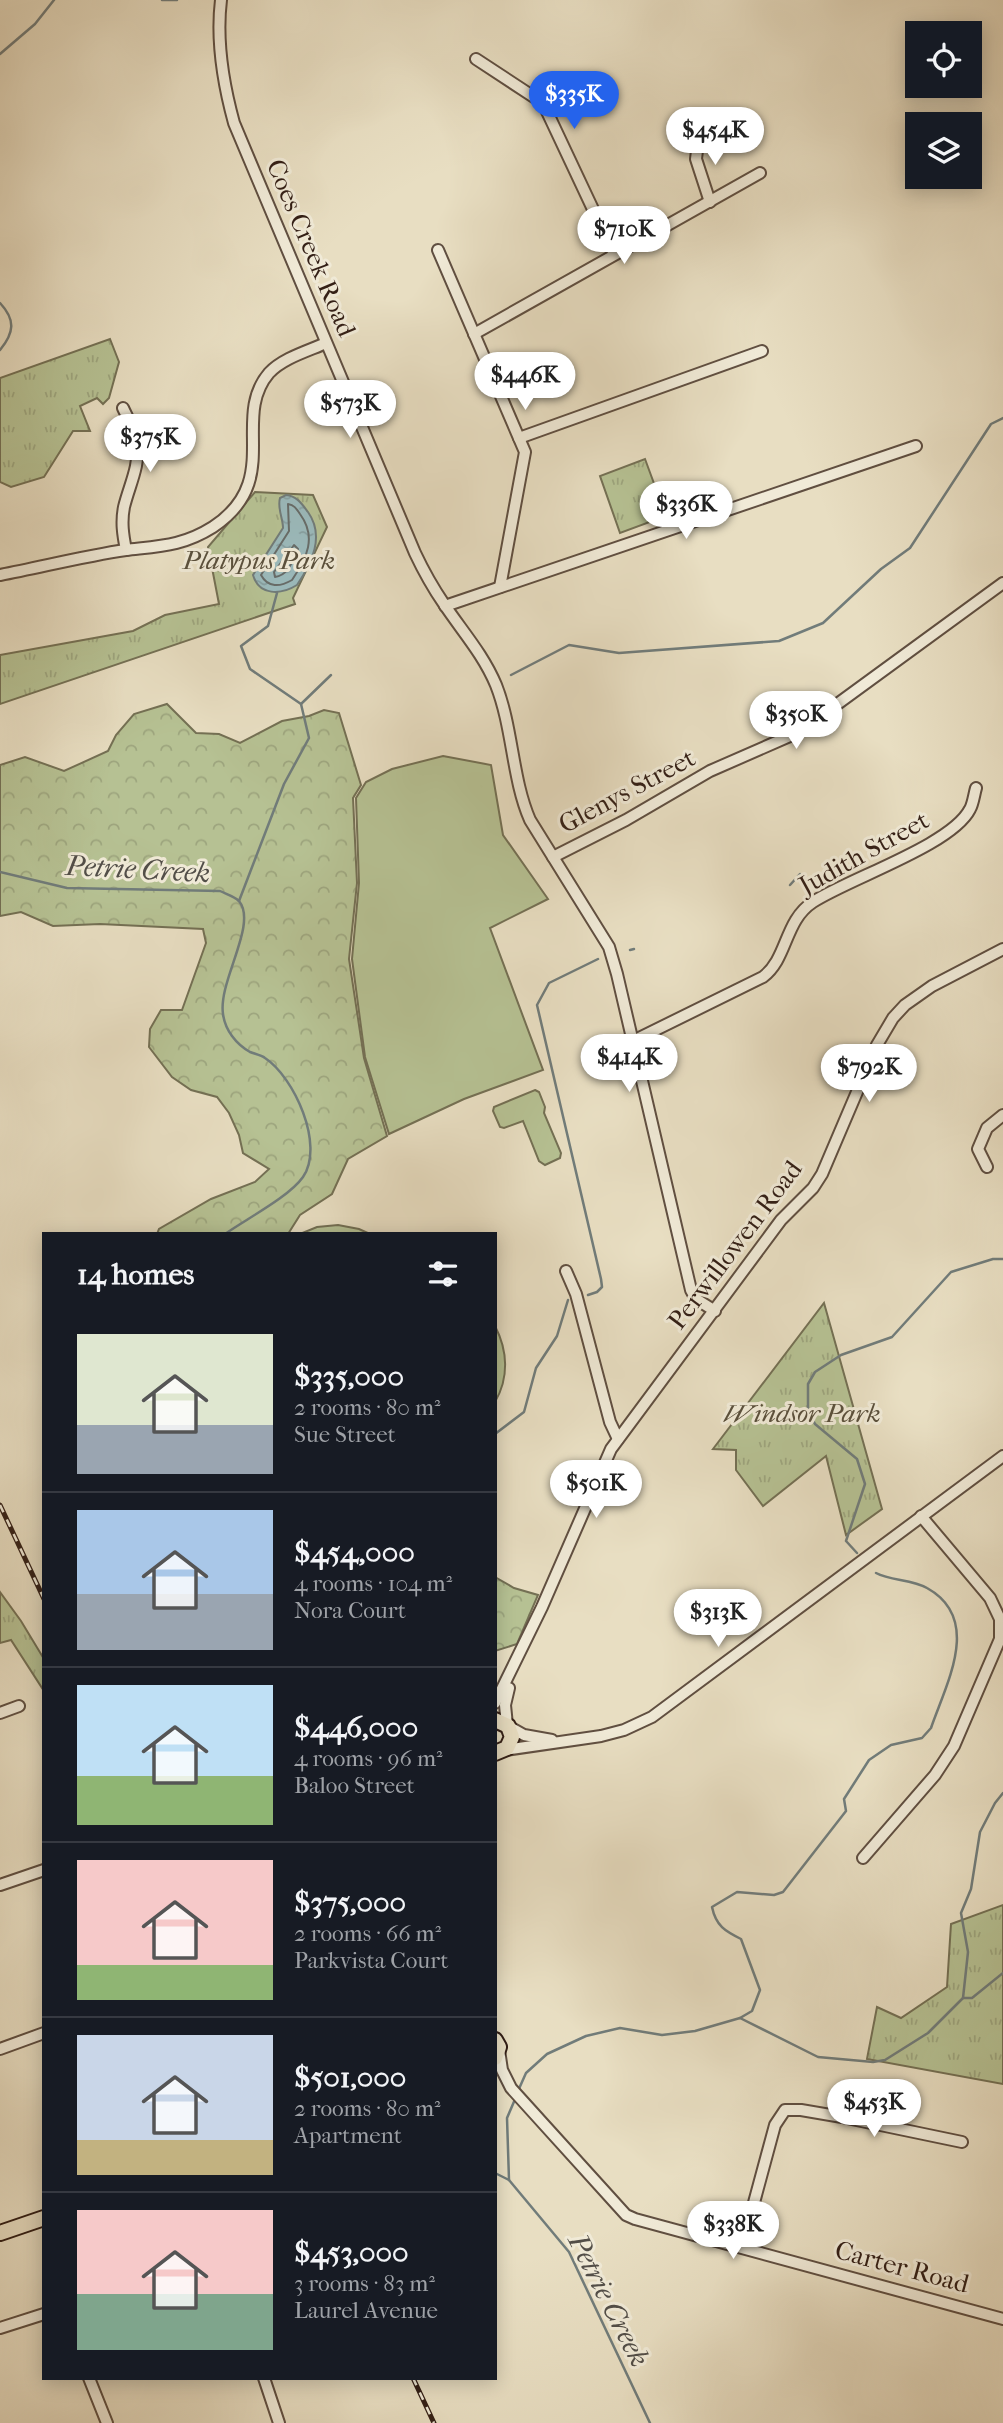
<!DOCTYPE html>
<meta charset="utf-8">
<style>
:root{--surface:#171b24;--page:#242831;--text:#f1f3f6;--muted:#9ea1a6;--line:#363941;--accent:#2563eb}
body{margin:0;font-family:"IM FELL French Canon",serif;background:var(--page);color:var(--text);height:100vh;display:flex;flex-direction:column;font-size:26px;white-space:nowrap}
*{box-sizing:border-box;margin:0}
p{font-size:23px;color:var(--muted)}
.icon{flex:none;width:38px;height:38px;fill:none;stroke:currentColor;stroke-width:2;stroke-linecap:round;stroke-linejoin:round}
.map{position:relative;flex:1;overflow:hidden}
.panel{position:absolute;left:42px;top:1232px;width:455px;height:1148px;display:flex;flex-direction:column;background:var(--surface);border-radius:0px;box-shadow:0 4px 18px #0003}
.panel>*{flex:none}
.fabs{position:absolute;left:905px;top:21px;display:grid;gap:14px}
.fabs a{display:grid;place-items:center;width:77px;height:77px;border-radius:0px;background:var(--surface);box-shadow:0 4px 18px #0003;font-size:35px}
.price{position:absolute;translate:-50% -60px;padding:0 16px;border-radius:24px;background:#fff;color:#222;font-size:23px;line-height:46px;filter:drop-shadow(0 2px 4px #0008)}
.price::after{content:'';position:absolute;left:50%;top:42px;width:21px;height:16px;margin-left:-10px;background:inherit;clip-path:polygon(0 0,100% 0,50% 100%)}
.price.current{background:var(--accent);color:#fff}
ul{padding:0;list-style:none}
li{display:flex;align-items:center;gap:21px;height:175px;padding:0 35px}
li+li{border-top:2px solid var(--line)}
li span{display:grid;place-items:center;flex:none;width:196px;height:140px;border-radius:0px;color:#555}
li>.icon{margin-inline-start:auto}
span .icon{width:84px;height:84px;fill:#fffc;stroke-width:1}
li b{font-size:30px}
h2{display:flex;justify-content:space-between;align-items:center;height:84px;padding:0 35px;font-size:30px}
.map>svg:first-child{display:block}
.green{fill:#b6c193;stroke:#747054;stroke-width:2}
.forest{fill:url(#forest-crowns);stroke:#747054;stroke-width:2}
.park{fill:url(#park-tufts);stroke:#747054;stroke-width:2}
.water{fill:url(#water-ripples);stroke:#717c7a;stroke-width:2}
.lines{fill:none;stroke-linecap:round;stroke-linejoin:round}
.shore{stroke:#676c69;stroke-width:2}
.stream{stroke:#717c7a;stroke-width:2.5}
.minor-casing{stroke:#604f41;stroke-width:14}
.major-casing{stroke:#331f16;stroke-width:18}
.minor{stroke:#f0ead7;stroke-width:10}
.major{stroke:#e8dec2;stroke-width:14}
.rail-casing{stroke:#331f16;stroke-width:5}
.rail{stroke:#f0ead7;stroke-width:2.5;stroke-dasharray:8;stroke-linecap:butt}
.labels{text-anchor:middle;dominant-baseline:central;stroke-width:6;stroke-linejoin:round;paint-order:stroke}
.street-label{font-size:26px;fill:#331f16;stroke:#f0ead7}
.park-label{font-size:26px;font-style:italic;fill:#5a503c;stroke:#f0ead7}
.water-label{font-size:28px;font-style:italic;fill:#524e48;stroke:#f0ead7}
</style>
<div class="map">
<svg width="1003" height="2423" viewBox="0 0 1003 2423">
<defs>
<pattern id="forest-crowns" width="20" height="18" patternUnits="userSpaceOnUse" patternTransform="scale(1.75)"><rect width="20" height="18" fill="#b6c193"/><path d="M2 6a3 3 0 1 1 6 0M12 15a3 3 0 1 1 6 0" fill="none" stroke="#9da57e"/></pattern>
<pattern id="park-tufts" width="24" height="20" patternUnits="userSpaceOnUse" patternTransform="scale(1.75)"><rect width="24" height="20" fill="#b6c193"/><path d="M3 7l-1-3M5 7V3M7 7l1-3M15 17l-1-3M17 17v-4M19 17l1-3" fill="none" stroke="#9da57e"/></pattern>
<pattern id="water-ripples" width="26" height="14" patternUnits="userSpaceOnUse" patternTransform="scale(1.75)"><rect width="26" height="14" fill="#9bbabc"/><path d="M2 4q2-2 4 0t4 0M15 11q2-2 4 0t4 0" fill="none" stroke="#869fa1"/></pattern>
</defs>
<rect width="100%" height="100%" fill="#e8dec2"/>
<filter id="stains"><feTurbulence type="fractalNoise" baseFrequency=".00286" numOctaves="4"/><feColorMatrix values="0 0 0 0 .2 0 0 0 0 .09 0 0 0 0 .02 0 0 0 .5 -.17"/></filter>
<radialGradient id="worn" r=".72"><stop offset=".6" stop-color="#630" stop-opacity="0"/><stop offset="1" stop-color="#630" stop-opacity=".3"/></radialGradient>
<g class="green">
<path d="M443,756l48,9 12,70 45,64 -58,29 53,142 -79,29 -75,35 -24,-77 -13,-98 7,-76 -3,-85 10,-16 26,-13z"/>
<path d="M535,1090l4,2 6,15 -1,6 17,40 -1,5 -15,7 -6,-4 -16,-40 -19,7 -4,-1 -7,-16 1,-4z"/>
<path d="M338,1225l21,4 11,5h-70l17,-7z"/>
<path d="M495,1326c13,25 14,52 0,76z"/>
</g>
<g class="forest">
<path d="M167,704l29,29 23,1 21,9 42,-22 27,-5 15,-6 15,3 22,72 -8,13 4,85 -8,76 15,99 23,78 -39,23 -16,35 -32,21 -12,19h-131l2,-5 52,-30 44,-17 14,-13 -26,-16 -4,-18 -10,-22 -12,-16 -26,-7 -19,-13 -23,-30 1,-18 11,-19h21l24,-67 -3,-14 -103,-5 -47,2 -32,-14 -21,4v-151l25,-8 39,14 44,-20 8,-16 18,-21z"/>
<path d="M495,1577l19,11 24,7 -21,49 -22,7z"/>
</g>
<g class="park">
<path d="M110,339l9,23 -10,36 -6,6 -6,-6 -17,8 10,25h-17l-29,46 -33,10 -11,-5v-104z"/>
<path d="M645,459l21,57 -46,17 -20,-57z"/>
<path d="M255,492l58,3 14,32 -34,71 2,6 -295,100v-49l133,-24 32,-16 54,-11 -11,-57z"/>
<path d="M824,1303l58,206 -36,26 -20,-79 -63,50 -27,-36v-20l-23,-1z"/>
<path d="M0,1592l21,29 23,38v32l-33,-51 -11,3z"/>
<path d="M1003,1905v179l-136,-25 10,-52 24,11 46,-31 4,-63z"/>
</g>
<path class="water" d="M286,495c11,1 16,9 22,17 17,24 4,51 -11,73 -16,10 -38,11 -44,-10l30,-47c0,-10 -6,-20 -3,-30z"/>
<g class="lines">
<g class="shore">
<path d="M288,504c6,1 8,4 12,10 17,23 7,44 -8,66 -12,7 -24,8 -31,-5l28,-44z"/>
<path d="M294,545l4,4c-6,12 -9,26 -23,28l-1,-5z"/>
</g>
<g class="stream">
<path d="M162,0h15"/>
<path d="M0,54l35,-30 19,-24"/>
<path d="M0,303c16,17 14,30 0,47"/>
<path d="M511,675l58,-30 50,8 160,-12 44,-18 58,-54 29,-21 81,-124 12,-6"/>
<path d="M301,704l30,-29"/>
<path d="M0,872l67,16 153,3c6,3 14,5 19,10 19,23 -21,80 -16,113 2,16 13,30 27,38 5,2 11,3 15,6 29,19 60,87 38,119 -14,20 -57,42 -78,57"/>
<path d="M790,885l10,-11"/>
<path d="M239,901l45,-117 25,-46 -8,-34 -51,-35 -9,-23 27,-20 9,-33"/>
<path d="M630,950l4,-1"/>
<path d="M588,1295l9,-3 5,-5 -1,-8 -64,-274 12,-22 49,-24"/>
<path d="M495,1434l29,-22 12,-44 21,-32 11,-36"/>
<path d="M857,1553l-11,-12 19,-57 -8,-25 -42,-35 -7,-14v-26l7,-12 26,-17 51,-18 59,-65 42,-13h10"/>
<path d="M963,1998h9l31,-25"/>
<path d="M740,2018l12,-7 8,-21 -19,-51c-16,-8 -25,-13 -29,-32l25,-15 37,3 9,-3 63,-81 -2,-12 25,-39 22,-15 31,-7 9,-10c15,-44 52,-109 -4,-140 -15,-9 -36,-7 -51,-15"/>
<path d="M518,2091l8,-18 21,-19 39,-18 34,-8 42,7 33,-4 45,-13 78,39 55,5 12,-2 43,-27 35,-35 5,-46 -7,-39 10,-24 9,-57 15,-29 8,-10"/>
<path d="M495,2173l14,7 60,72 81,171"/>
<path d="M509,2180l-2,-62 9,-21"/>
</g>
<defs>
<g id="minor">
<path d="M221,0c-5,41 2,83 13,123l181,430c8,17 18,35 29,51 18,27 39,50 52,81 17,43 16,94 34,135l79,127 8,27 74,316 5,9 19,12"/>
<path d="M476,59l67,44 71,151"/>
<path d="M699,134l-3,25 14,43"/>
<path d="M438,250l87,202 -25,135"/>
<path d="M474,334l286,-161"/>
<path d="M123,408c5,11 13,24 14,36 3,22 -8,42 -13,63 -3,15 -1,28 2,43"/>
<path d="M519,438l243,-87"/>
<path d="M0,575c42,-8 84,-19 126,-25 34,-4 57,-4 87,-23 71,-47 17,-108 56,-154 14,-15 39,-22 57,-30"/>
<path d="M445,606l471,-160"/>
<path d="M553,857l73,-37 84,-49 89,-39 204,-149"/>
<path d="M633,1041l130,-64c25,-19 21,-56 50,-75 37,-24 139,-57 157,-93 3,-5 4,-14 6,-21"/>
<path d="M987,1167l-9,-18 9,-21 16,-13"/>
<path d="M566,1271l10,23 34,128 8,17"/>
<path d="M495,1703l47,-96 69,-158 170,-229 32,-32 9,-14 55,-129 16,-27 12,-13 27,-19 71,-37"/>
<path d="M0,1713l19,-7"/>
<path d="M507,1725l-2,-20 4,-17"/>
<path d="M508,1726l16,9 28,5"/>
<path d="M505,1750l96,-14 23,-6 28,-13 351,-261"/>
<path d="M863,1858l72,-83 19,-29 46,-107v-20l-10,-21 -69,-82"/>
<path d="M0,1885l44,-15"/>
<path d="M0,2049l44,-16"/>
<path d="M499,2050l3,20 9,18 115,127 9,4 368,100"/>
<path d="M742,2247l33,-122 10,-15h16l41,7 120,25"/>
<path d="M0,2328l44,-14"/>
<path d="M89,2378l18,45"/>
<path d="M264,2378l15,45"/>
</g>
<g id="major">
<path d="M495,1720l13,6 4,11 -5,11 -12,5"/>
<path d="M495,2040l4,7 -4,11"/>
<path d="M0,2233l44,-15"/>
</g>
</defs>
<use href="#minor" class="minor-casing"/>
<use href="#major" class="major-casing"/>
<use href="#minor" class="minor"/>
<use href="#major" class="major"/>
<defs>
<g id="rail">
<path d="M0,1505l44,94"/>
<path d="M413,2378l21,45"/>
</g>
</defs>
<use href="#rail" class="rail-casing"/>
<use href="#rail" class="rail"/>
</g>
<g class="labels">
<g class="street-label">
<text transform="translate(311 248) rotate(67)">Coes Creek Road</text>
<text transform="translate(627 791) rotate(-28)">Glenys Street</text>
<text transform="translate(864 853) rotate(-29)">Judith Street</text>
<text transform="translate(735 1245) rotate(-53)">Perwillowen Road</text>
<text transform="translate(902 2267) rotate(15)">Carter Road</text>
</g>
<g class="park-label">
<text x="259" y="560">Platypus Park</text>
<text x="802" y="1413">Windsor Park</text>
</g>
<g class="water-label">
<text transform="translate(138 869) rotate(3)">Petrie Creek</text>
<text transform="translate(609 2300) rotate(63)">Petrie Creek</text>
</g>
</g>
<rect width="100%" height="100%" filter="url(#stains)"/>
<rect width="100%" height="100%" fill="url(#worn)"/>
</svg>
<div class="fabs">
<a><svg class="icon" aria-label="locate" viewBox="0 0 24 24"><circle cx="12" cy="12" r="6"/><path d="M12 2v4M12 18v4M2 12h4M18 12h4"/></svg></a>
<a><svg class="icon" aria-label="layers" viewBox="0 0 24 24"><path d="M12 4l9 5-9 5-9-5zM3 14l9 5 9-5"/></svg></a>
</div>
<b class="price current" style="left:574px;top:131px">$335K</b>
<b class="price" style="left:715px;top:167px">$454K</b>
<b class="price" style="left:624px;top:266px">$710K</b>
<b class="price" style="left:525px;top:412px">$446K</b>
<b class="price" style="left:350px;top:440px">$573K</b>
<b class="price" style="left:150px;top:474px">$375K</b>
<b class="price" style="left:686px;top:541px">$336K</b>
<b class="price" style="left:796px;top:751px">$350K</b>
<b class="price" style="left:629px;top:1094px">$414K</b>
<b class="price" style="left:869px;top:1104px">$792K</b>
<b class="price" style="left:596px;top:1520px">$501K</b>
<b class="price" style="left:718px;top:1649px">$313K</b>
<b class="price" style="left:874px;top:2139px">$453K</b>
<b class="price" style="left:733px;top:2261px">$338K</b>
<section class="panel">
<h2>14 homes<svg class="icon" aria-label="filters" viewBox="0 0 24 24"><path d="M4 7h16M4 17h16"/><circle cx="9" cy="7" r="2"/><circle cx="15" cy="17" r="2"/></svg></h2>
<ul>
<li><span style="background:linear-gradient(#dfe7d0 65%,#9aa5b1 0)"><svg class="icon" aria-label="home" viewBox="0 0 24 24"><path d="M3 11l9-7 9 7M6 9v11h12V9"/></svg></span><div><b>$335,000</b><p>2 rooms · 80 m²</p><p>Sue Street</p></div></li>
<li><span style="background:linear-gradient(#a9c7e8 60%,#9aa5b1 0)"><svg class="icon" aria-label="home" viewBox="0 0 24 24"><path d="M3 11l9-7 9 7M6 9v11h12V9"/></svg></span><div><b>$454,000</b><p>4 rooms · 104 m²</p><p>Nora Court</p></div></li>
<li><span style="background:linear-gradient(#bfe0f5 65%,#8fb573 0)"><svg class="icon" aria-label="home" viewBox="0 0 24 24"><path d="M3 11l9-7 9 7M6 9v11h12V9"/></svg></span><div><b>$446,000</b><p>4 rooms · 96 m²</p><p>Baloo Street</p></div></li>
<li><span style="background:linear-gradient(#f6c9c9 75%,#8fb573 0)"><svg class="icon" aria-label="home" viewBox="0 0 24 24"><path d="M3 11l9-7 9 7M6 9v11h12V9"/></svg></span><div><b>$375,000</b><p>2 rooms · 66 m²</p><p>Parkvista Court</p></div></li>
<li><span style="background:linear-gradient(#c9d6e8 75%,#c2b280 0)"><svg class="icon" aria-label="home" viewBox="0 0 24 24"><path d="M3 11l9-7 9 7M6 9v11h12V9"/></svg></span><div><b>$501,000</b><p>2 rooms · 80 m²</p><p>Apartment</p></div></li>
<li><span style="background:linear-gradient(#f6c9c9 60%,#7fa58c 0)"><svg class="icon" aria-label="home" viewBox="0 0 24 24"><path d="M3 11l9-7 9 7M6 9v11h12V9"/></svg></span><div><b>$453,000</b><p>3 rooms · 83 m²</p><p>Laurel Avenue</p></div></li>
</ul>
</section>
</div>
